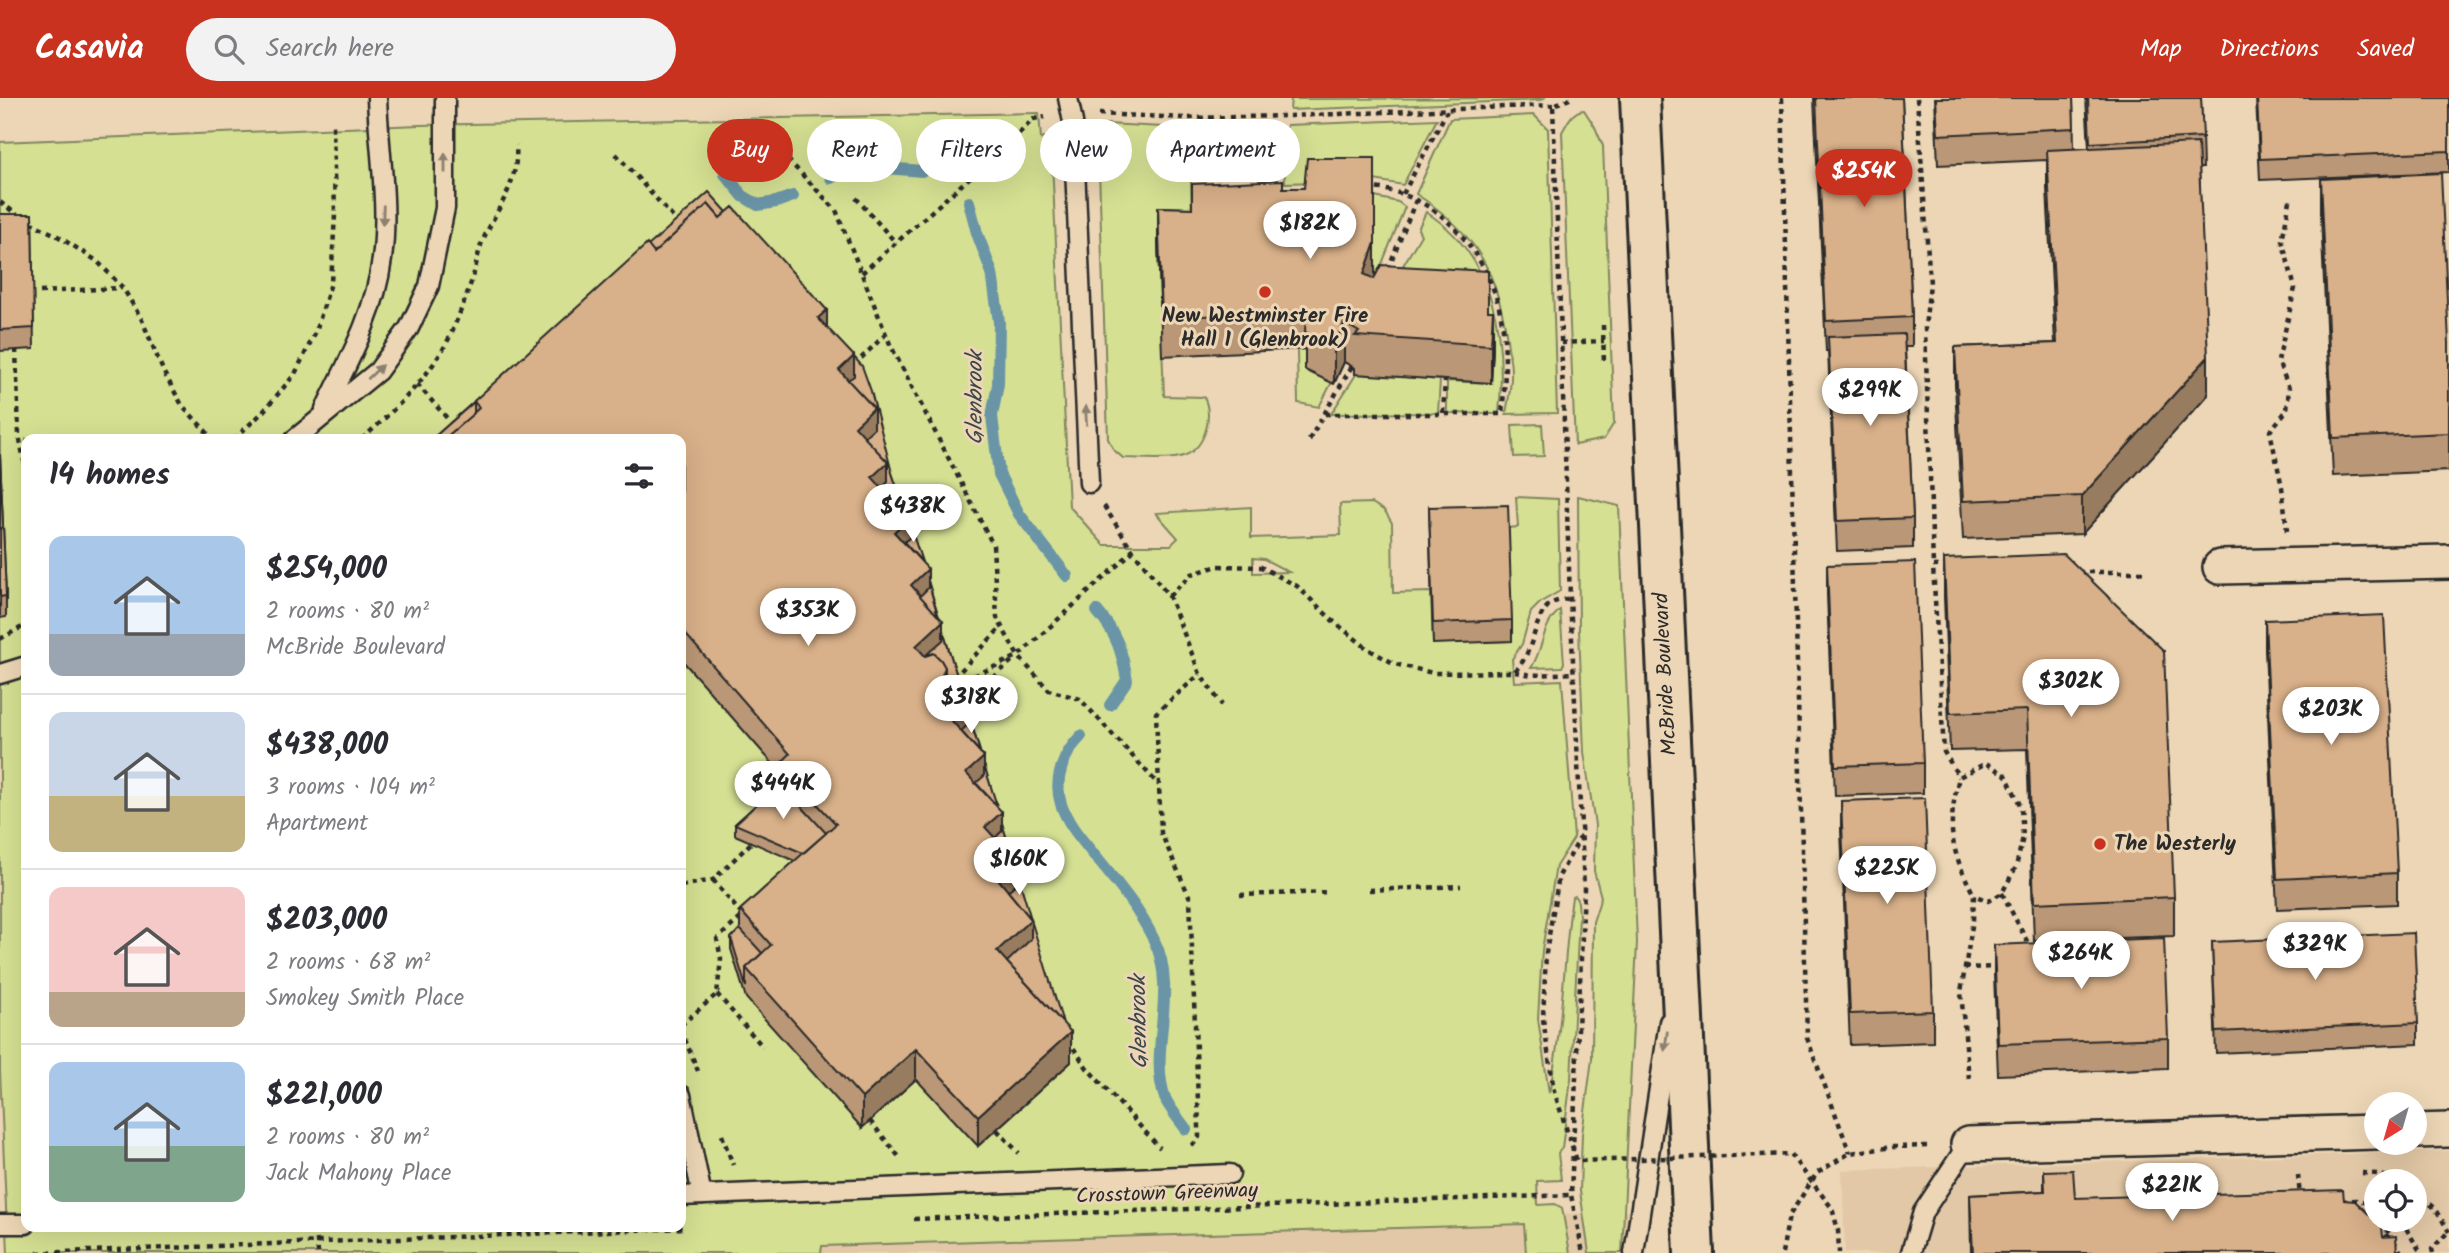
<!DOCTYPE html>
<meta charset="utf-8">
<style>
:root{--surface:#fff;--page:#f2f2f3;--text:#2b2b33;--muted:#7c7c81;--line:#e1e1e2;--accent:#c8321e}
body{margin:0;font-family:Kalam,sans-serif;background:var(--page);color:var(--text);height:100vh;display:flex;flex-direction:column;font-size:26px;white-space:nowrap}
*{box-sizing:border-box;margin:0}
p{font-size:23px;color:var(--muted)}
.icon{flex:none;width:38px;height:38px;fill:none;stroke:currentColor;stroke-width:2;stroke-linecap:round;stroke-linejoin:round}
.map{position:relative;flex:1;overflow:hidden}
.details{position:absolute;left:21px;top:336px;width:665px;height:798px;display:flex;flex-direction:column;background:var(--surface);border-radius:14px;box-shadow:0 7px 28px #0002}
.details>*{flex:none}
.banner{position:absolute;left:707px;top:21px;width:665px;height:63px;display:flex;gap:14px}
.needle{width:46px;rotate:217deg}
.buttons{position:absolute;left:2364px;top:994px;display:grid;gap:14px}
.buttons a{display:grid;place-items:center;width:63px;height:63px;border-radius:50%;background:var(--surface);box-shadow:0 7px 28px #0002;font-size:35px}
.price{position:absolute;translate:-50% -60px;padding:0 16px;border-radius:24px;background:#fff;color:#222;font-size:23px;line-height:46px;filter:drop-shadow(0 2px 4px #0008)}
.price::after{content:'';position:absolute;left:50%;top:42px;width:21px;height:16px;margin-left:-10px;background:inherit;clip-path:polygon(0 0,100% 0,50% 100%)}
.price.active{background:var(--accent);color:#fff}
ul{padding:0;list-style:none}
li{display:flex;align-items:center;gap:21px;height:175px;padding:0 28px}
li+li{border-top:2px solid var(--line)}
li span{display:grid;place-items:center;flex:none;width:196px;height:140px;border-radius:14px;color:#555}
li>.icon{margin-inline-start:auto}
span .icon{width:84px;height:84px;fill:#fffc;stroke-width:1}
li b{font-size:30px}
h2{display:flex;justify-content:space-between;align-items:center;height:84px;padding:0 28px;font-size:30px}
.pill{padding:0 24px;border-radius:32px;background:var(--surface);box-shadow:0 7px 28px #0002;font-size:24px;line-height:63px}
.pill.active{background:var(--accent);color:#fff}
header{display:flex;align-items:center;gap:42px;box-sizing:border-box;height:98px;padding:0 35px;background:var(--accent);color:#fff}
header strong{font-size:33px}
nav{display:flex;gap:38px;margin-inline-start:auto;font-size:24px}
.search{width:490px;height:63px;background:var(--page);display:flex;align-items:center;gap:18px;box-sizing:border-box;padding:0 24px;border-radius:38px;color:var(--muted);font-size:26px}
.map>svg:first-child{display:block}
.built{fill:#e2c8a6;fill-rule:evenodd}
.green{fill:#d5e093;stroke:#80865f;stroke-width:2;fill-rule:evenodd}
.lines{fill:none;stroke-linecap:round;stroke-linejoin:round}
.stream{stroke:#6b95a6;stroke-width:12}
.service-casing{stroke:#2b2b2b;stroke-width:23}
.minor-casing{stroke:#2b2b2b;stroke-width:38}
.primary-casing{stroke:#2b2b2b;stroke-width:44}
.path{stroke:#2b2b2b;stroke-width:4.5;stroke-dasharray:5 5;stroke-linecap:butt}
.service{stroke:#ecd6b5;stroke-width:18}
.minor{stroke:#ecd6b5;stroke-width:33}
.primary{stroke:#ecd6b5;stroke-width:38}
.path-bridge{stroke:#2b2b2b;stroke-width:4.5;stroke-dasharray:5 5;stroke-linecap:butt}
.wall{fill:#ba9776;stroke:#2b2b2b;stroke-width:2}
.shaded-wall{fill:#977b60;stroke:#2b2b2b;stroke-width:2}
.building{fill:#d8b089;stroke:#2b2b2b;stroke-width:2}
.oneway{fill:#8c8070}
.poi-dot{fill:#c8321e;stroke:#ecd6b5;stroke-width:2.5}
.labels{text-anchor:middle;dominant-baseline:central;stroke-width:6;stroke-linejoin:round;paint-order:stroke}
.poi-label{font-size:21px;font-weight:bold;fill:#2b2b2b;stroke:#ecd6b5}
.street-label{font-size:21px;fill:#2b2b2b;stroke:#ecd6b5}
.water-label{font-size:23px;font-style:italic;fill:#3b464a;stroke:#ecd6b5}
</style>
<header>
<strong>Casavia</strong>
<div class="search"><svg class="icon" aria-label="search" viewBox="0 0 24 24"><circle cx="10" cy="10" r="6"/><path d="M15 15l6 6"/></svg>Search here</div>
<nav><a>Map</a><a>Directions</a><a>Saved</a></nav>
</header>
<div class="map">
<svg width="2449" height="1155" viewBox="0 0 2449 1155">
<rect width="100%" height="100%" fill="#ecd6b5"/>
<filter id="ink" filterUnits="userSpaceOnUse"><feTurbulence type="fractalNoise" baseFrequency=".0143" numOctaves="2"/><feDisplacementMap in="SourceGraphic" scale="14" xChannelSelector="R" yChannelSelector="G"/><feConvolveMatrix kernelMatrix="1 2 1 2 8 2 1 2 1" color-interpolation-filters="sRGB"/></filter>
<g filter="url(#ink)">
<g class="built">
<path d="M2449,1053v102h-604l-3,-83zM2376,1083h39v39h-39z"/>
<path d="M1636,1113l1,42h-847l-1,-8z"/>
</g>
<g class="green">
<path d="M1544,0l-3,2 -251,10 1,-11z"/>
<path d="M1584,12l11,17 8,19 11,277 -10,16 -29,6 -13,-313c6,-10 10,-21 22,-22z"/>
<path d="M1039,15l2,26 3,-2 7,5 18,364 35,39h67l7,-7 -22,-25 95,-6v31l90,-3 -1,-31 32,-1 13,8 7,12 1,70 38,-1 2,51 79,-2 -4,-113 10,-1 -2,-30 42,2 2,92 -19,11 -10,10 -9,32 -10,15 2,23 48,-2 12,158 -18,28 -14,84 -4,69 11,74c14,-64 14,-131 23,-196l3,-1 3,6 1,14 -8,163 -9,69 -4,5 3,27 -24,1 1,24 17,-1 7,4 8,45h-44l-2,-29 -702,22 -1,7h-813l-8,-182v-929l420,-17zM26,341h655v788h-655zM1253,460l11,1 25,13 -36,1z"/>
<path d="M1534,17l14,14 9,284 -51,1c2,-14 6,-29 5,-43 0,-10 -3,-21 -4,-32 -10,-69 -32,-107 -91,-145l34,-75z"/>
<path d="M1437,21l-34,66 -29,-5 -89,3 -1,-38 3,-20z"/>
<path d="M1106,26l76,4 8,9 2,86 -34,22 6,151 40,1c10,20 1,54 -24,60 -15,4 -41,1 -57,1l-9,-8 -6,-11 -10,-299z"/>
<path d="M1375,99l23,5 7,5 -30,74z"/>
<path d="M1426,114c70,45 80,125 73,202l-52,-1v-32l44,2 -110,-80 40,-68 -3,-6z"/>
<path d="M1306,251l26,33 -13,25 -21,-4 -1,-53z"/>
<path d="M1357,275l83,7 -2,33 -107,1z"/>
<path d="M1542,326l2,32 -30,1 -2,-32z"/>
<path d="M1578,398l41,10 18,436 -15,311h-33l-9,-62 2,-57 10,-75 1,-137 8,-25 -7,-26 1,-46 -11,-73 -5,-122z"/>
<path d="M1560,512l4,53 -2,4 -31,1c13,-19 10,-43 29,-58z"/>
</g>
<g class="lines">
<g class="stream">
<path d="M722,42l3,34 18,22 15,9 18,-3 17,-6"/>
<path d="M831,80l19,-13 72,6"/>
<path d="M969,104l8,31 15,40 7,49 -1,62 -6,32 7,58 20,40 48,62"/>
<path d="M1097,513c20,23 25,40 30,69l-17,25"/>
<path d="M1081,638c-17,17 -28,43 -20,68 7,22 24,39 38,57 20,24 41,50 55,79 25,51 -6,111 11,158 4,10 14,21 21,31"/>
</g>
<defs>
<g id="service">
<path d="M1068,0l5,24 16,361"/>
<path d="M325,311c24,-49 50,-95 57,-150 7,-53 -3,-108 -5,-161"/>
<path d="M295,341l83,-68 31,-43 20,-42 16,-78v-110"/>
<path d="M0,576l26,-8"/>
<path d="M681,997l21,100"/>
<path d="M681,1098l549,-22"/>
<path d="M0,1126h26"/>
<path d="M1911,1154l12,-40 45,-68"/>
<path d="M1634,1155l35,-231"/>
</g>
<g id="minor">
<path d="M2220,469l229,-5"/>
<path d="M2415,1033l34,-1"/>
<path d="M1968,1046l408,-12"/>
</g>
<path id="primary" d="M1640,0l54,1155"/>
</defs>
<use href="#service" class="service-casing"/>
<use href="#minor" class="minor-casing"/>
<use href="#primary" class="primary-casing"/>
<g class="path">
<path d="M1782,0l25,940 43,115"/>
<path d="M1917,0l13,186 -5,43 8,239"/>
<path d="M1570,1l-17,6 17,493 14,290 -13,307 12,58"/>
<path d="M1099,16l87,4 103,-2 264,-11"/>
<path d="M767,40l69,72 54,134 103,201 4,73 21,38 31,34 31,9 79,86"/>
<path d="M616,56l63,70"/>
<path d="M1403,96l44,-83"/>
<path d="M856,100l40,45"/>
<path d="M0,104l19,14"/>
<path d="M30,124l26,13 41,26 26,27 19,32 22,53 18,32 31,34"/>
<path d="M1388,171l28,-69"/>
<path d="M862,175l158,-140 13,-14 12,-2"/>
<path d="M40,194l82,-4"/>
<path d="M1603,227l1,40"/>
<path d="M1561,245l43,-2"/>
<path d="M16,251l3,86 7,36"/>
<path d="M854,267l32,-31"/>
<path d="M417,286l36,41"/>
<path d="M1443,315l2,-33"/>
<path d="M1325,316h177c4,-40 6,-85 -8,-123 -20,-53 -63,-98 -121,-103"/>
<path d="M234,341l28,-26 33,-39 21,-43 15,-48 4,-68 -2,-91"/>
<path d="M362,341c34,-30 75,-69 92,-112 7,-17 14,-34 19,-51 4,-12 5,-25 10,-36 15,-34 36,-56 33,-95"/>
<path d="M1309,342l43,-74"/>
<path d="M1104,408l29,45 36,45 31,78 22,31"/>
<path d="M2287,433l-5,-44 -12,-56 17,-21 2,-22 -11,-27 17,-73 -13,-48 9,-44"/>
<path d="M1948,467l-15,1 11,186 15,25"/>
<path d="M2078,474h70"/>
<path d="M1169,498l23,-22 26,-8 43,1 36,19 35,34 36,29 27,15 38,9 81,-1c21,-20 19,-52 34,-66 5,-5 15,-6 22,-8"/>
<path d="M0,541l26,-14"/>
<path d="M1515,574l17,3 42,-2"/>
<path d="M954,580l48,-52"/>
<path d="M956,586l62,-28 115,-105"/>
<path d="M963,606l51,-45"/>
<path d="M713,782l30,36"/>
<path d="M681,788l32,-6 39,-38"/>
<path d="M1369,792l92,-4"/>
<path d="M2002,795l28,54"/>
<path d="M1240,797l89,-3"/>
<path d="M1964,870l35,-1"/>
<path d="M717,896l46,53"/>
<path d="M681,927l36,-31 4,-35 -4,-20 27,-24"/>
<path d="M681,932l17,41"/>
<path d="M1068,942l19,28 73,80"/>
<path d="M1969,981l-8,-87 12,-72 1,-25 14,6 14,-8 14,-26 7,-30 -2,-30 -15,-32 -20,-12 -27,14c-12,52 -10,70 15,118"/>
<path d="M870,1023l30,37"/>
<path d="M997,1032l22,23"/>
<path d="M722,1037l11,30"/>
<path d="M1192,1048l7,-9v-10l-9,-229 -29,-65 -5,-120 44,-39"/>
<path d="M2362,1075l16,1 21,7"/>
<path d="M2298,1077l2,22"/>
<path d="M2415,1093l21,18 13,23"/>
<path d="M2342,1103l14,-1 20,5"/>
<path d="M914,1121l657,-24"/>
<path d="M2401,1122l20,33"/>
<path d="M2378,1130l20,18 3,7"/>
<path d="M316,1131l2,24"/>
<path d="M2386,1135l13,-13"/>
<path d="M37,1155l648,-25"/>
<path d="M1782,1155l7,-37 28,-43 33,-20 43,-6 38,-1"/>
<path d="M2433,1155l-1,-4 17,-18"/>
</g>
<use href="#service" class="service"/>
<use href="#minor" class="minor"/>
<use href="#primary" class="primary"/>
<path class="path-bridge" d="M1581,738l-22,40 -13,77 -3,66 11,72 23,70 213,-7 42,54 6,22 1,23"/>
</g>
<g class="wall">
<path d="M1814,0h88l10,219v30h-7l8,171v30l-76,3 -9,-200h-2z"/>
<path d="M1935,0h138l1,51 15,-1 -3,-50h115l2,70h-4l9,227 -126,139 -119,5 -8,-154v-38l100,-4 -8,-155v-28l-109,5z"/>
<path d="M2256,0h193v74l-189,8z"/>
<path d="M2321,81l128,164v128l-116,5 -12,-259z"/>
<path d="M1283,90l92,88 113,35 5,38 -2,34 -136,-9v-6l-11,-6 -10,22 -29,-14v-21l-143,7 -4,-111v-38l34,1z"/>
<path d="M0,116h32l2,135 -34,2z"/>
<path d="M648,148l179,81 65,146 36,108 90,295 53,186 -93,84 -62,-67 -54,49 -116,-130 -15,-49v-11l9,-9v-19l55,-49 -60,-26v-11l45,-41v-11l-99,-113v-220h-249z"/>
<path d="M0,356l6,142v21l-6,1z"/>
<path d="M1429,409l83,113v21l-79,3z"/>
<path d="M1944,461l230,338v39l-140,5 -7,-192 -77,2 -6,-154z"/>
<path d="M1827,467l96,198v30l-88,3 -8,-201z"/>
<path d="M2265,522l132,253v31l-120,5 -12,-259z"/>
<path d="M1841,703l92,210v31l-83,3 -9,-214z"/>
<path d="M2212,844l206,81v21l-202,9z"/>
<path d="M1994,847l174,93v30l-170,7 -4,-100z"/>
<path d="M2044,1073l31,27 269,2 39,37 14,16h-426l-1,-58 74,-4z"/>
</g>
<g class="shaded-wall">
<path d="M1375,145v38l-11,-7z"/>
<path d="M827,212v30l-9,-22z"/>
<path d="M1493,213v38l-2,34v-38z"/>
<path d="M1344,225v39l-10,22v-38z"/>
<path d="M854,258v30l-15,-16z"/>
<path d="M2208,259v38l-126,139v-38z"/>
<path d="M874,310v30l-19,8v-20z"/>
<path d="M888,364v31l-11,10 -5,-26z"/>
<path d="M909,420v31l-15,-17z"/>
<path d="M928,471v30l-12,11 -5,-25z"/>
<path d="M943,523v30l-22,20 -5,-25z"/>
<path d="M969,607v30l-17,5v-19z"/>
<path d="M984,659v30l-13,11 -5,-25z"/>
<path d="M1002,714v30l-12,10 -5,-25z"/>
<path d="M1018,765v30l-14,12 -5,-25z"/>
<path d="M1031,821v31l-29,27 -5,-26z"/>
<path d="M1071,934v30l-93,84v-30z"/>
<path d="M916,951v30l-54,49v-30z"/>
</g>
<g class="building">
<path d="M1816,0h86l10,219 -86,4z"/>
<path d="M1936,0h137l1,30 -136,7z"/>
<path d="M2088,0h113l2,39 -113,6z"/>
<path d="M2257,0h192v53l-189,8z"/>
<path d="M2198,45l10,214 -126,139 -119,5 -8,-154 102,-4 -10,-193z"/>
<path d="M1307,60h68v85l-11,31 10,5 7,-14 107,6v40h5l-2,34 -136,-9 4,-4 -15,-9 -10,23 -29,-14 1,-21 -144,7 -4,-111 34,1v-24l91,-4v8h21z"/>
<path d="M2441,75l8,170v90l-116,5 -12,-259z"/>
<path d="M709,94l18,20 -7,6 -12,-14 -54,49 -6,-7z"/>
<path d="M708,106l12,14 13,-11 94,103 -9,8 36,38 -15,14 35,38 -19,18 33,36 -16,15 37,41 -15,14 34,37 -17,16 32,36 -27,25 9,10 9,-3 7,7 4,7 -3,8 27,30 -17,16 32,36 -18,16 36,39 -17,15 33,36 -19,17 32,39 -34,32 74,81 -93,84 -62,-67 -54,49 -116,-130 25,-23 -31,-35 96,-86 -56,-60 10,-10 -109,-125v-190h-237l35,-31 -5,-7 173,-157 7,9z"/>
<path d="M0,116h32l2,114 -34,2z"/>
<path d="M1904,236l9,184 -76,3 -9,-184z"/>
<path d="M854,259l8,9 9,25 21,82 14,42 -24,-27 6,-6v-20l-24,-25 10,-9v-20l-26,-28 6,-4z"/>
<path d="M474,304v11l-30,26h-12z"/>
<path d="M0,356l6,142 -6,1z"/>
<path d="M1508,407l4,115 -79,3 -4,-116z"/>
<path d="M909,425l13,39 -18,-20 5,-4z"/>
<path d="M2064,456l100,97 10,246 -140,6 -7,-193 -77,3 -6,-154z"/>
<path d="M1915,464l8,201 -88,3 -8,-201z"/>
<path d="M928,483l10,35 -18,-20 8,-8z"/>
<path d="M2384,517l13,258 -120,6 -12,-259z"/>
<path d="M943,533l21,68 -19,-21v-11l-4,-7 -7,-7 -8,2 17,-15z"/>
<path d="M969,619l11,35 -19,-21 8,-7z"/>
<path d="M984,667l13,41 -21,-23 8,-7z"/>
<path d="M780,685l46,50 -23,20 -68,-29z"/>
<path d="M1925,700l8,213 -83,3 -9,-213z"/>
<path d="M1002,725l10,33 -17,-18 7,-7z"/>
<path d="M1018,778l13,43 -23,-28 10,-9z"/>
<path d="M1031,822l32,103 -56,-61 24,-23z"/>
<path d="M740,831l22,24 -16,15v19l-15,-49z"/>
<path d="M2414,835l4,90 -202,9 -4,-90z"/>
<path d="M2164,840l4,100 -170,6 -4,-99z"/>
<path d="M2073,1072l2,28 268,-8 1,10 11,1 27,26 1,10 13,-1 1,17h-424l-3,-58 75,-4 -1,-20z"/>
</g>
<defs><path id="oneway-solid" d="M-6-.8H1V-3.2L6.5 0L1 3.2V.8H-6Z" transform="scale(1.75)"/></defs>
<g class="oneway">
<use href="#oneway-solid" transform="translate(445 65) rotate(-90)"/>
<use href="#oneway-solid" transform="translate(383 117) rotate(92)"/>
<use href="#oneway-solid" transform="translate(375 274) rotate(-44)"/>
<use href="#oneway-solid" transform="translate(1086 317) rotate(-93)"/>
<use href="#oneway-solid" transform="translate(1666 943) rotate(98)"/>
</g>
</g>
<g class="poi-dot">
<circle cx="1265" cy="194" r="7"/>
<circle cx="2100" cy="746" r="7"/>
</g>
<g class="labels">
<g class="poi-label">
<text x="1265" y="218">New Westminster Fire<tspan x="1265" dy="24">Hall 1 (Glenbrook)</tspan></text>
<text x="2114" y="746" text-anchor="start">The Westerly</text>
</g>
<g class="street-label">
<text transform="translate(1666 576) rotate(-93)">McBride Boulevard</text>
<text transform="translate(1167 1096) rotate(-2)">Crosstown Greenway</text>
</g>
<g class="water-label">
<text transform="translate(976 300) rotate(-90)">Glenbrook</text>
<text transform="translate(1140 924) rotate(-91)">Glenbrook</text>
</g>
</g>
</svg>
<div class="buttons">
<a><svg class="needle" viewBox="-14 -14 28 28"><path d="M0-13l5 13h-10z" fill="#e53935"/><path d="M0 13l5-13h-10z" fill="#7c7c81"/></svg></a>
<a><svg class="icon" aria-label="locate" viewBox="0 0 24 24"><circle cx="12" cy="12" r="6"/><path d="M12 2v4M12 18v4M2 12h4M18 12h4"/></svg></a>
</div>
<b class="price active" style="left:1864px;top:111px">$254K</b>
<b class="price" style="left:1310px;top:163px">$182K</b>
<b class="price" style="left:1870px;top:330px">$299K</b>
<b class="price" style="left:913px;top:446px">$438K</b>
<b class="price" style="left:808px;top:550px">$353K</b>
<b class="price" style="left:2071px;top:621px">$302K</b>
<b class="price" style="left:971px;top:637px">$318K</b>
<b class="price" style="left:2331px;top:649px">$203K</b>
<b class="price" style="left:783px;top:723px">$444K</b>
<b class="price" style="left:1019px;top:799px">$160K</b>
<b class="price" style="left:1887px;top:808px">$225K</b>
<b class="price" style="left:2315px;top:884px">$329K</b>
<b class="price" style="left:2081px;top:893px">$264K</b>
<b class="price" style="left:2172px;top:1125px">$221K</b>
<div class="banner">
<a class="pill active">Buy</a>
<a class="pill">Rent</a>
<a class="pill">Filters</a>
<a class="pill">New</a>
<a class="pill">Apartment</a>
</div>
<section class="details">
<h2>14 homes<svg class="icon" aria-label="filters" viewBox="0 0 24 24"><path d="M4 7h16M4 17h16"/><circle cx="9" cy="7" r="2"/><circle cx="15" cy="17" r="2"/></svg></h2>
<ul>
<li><span style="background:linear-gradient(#a9c7e8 70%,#9aa5b1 0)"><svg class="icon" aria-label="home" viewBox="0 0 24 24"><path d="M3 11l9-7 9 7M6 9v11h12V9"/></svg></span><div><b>$254,000</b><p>2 rooms · 80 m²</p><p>McBride Boulevard</p></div></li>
<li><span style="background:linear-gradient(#c9d6e8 60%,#c2b280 0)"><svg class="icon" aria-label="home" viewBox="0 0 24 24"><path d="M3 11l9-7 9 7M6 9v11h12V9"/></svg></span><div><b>$438,000</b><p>3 rooms · 104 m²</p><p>Apartment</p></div></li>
<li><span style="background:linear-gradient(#f6c9c9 75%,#b9a48a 0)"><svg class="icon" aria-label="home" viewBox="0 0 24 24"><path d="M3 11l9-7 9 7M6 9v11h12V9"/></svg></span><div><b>$203,000</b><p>2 rooms · 68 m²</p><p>Smokey Smith Place</p></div></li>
<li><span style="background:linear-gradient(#a9c7e8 60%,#7fa58c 0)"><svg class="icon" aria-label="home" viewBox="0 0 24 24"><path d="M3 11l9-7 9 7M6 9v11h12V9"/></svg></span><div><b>$221,000</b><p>2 rooms · 80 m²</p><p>Jack Mahony Place</p></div></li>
</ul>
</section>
</div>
